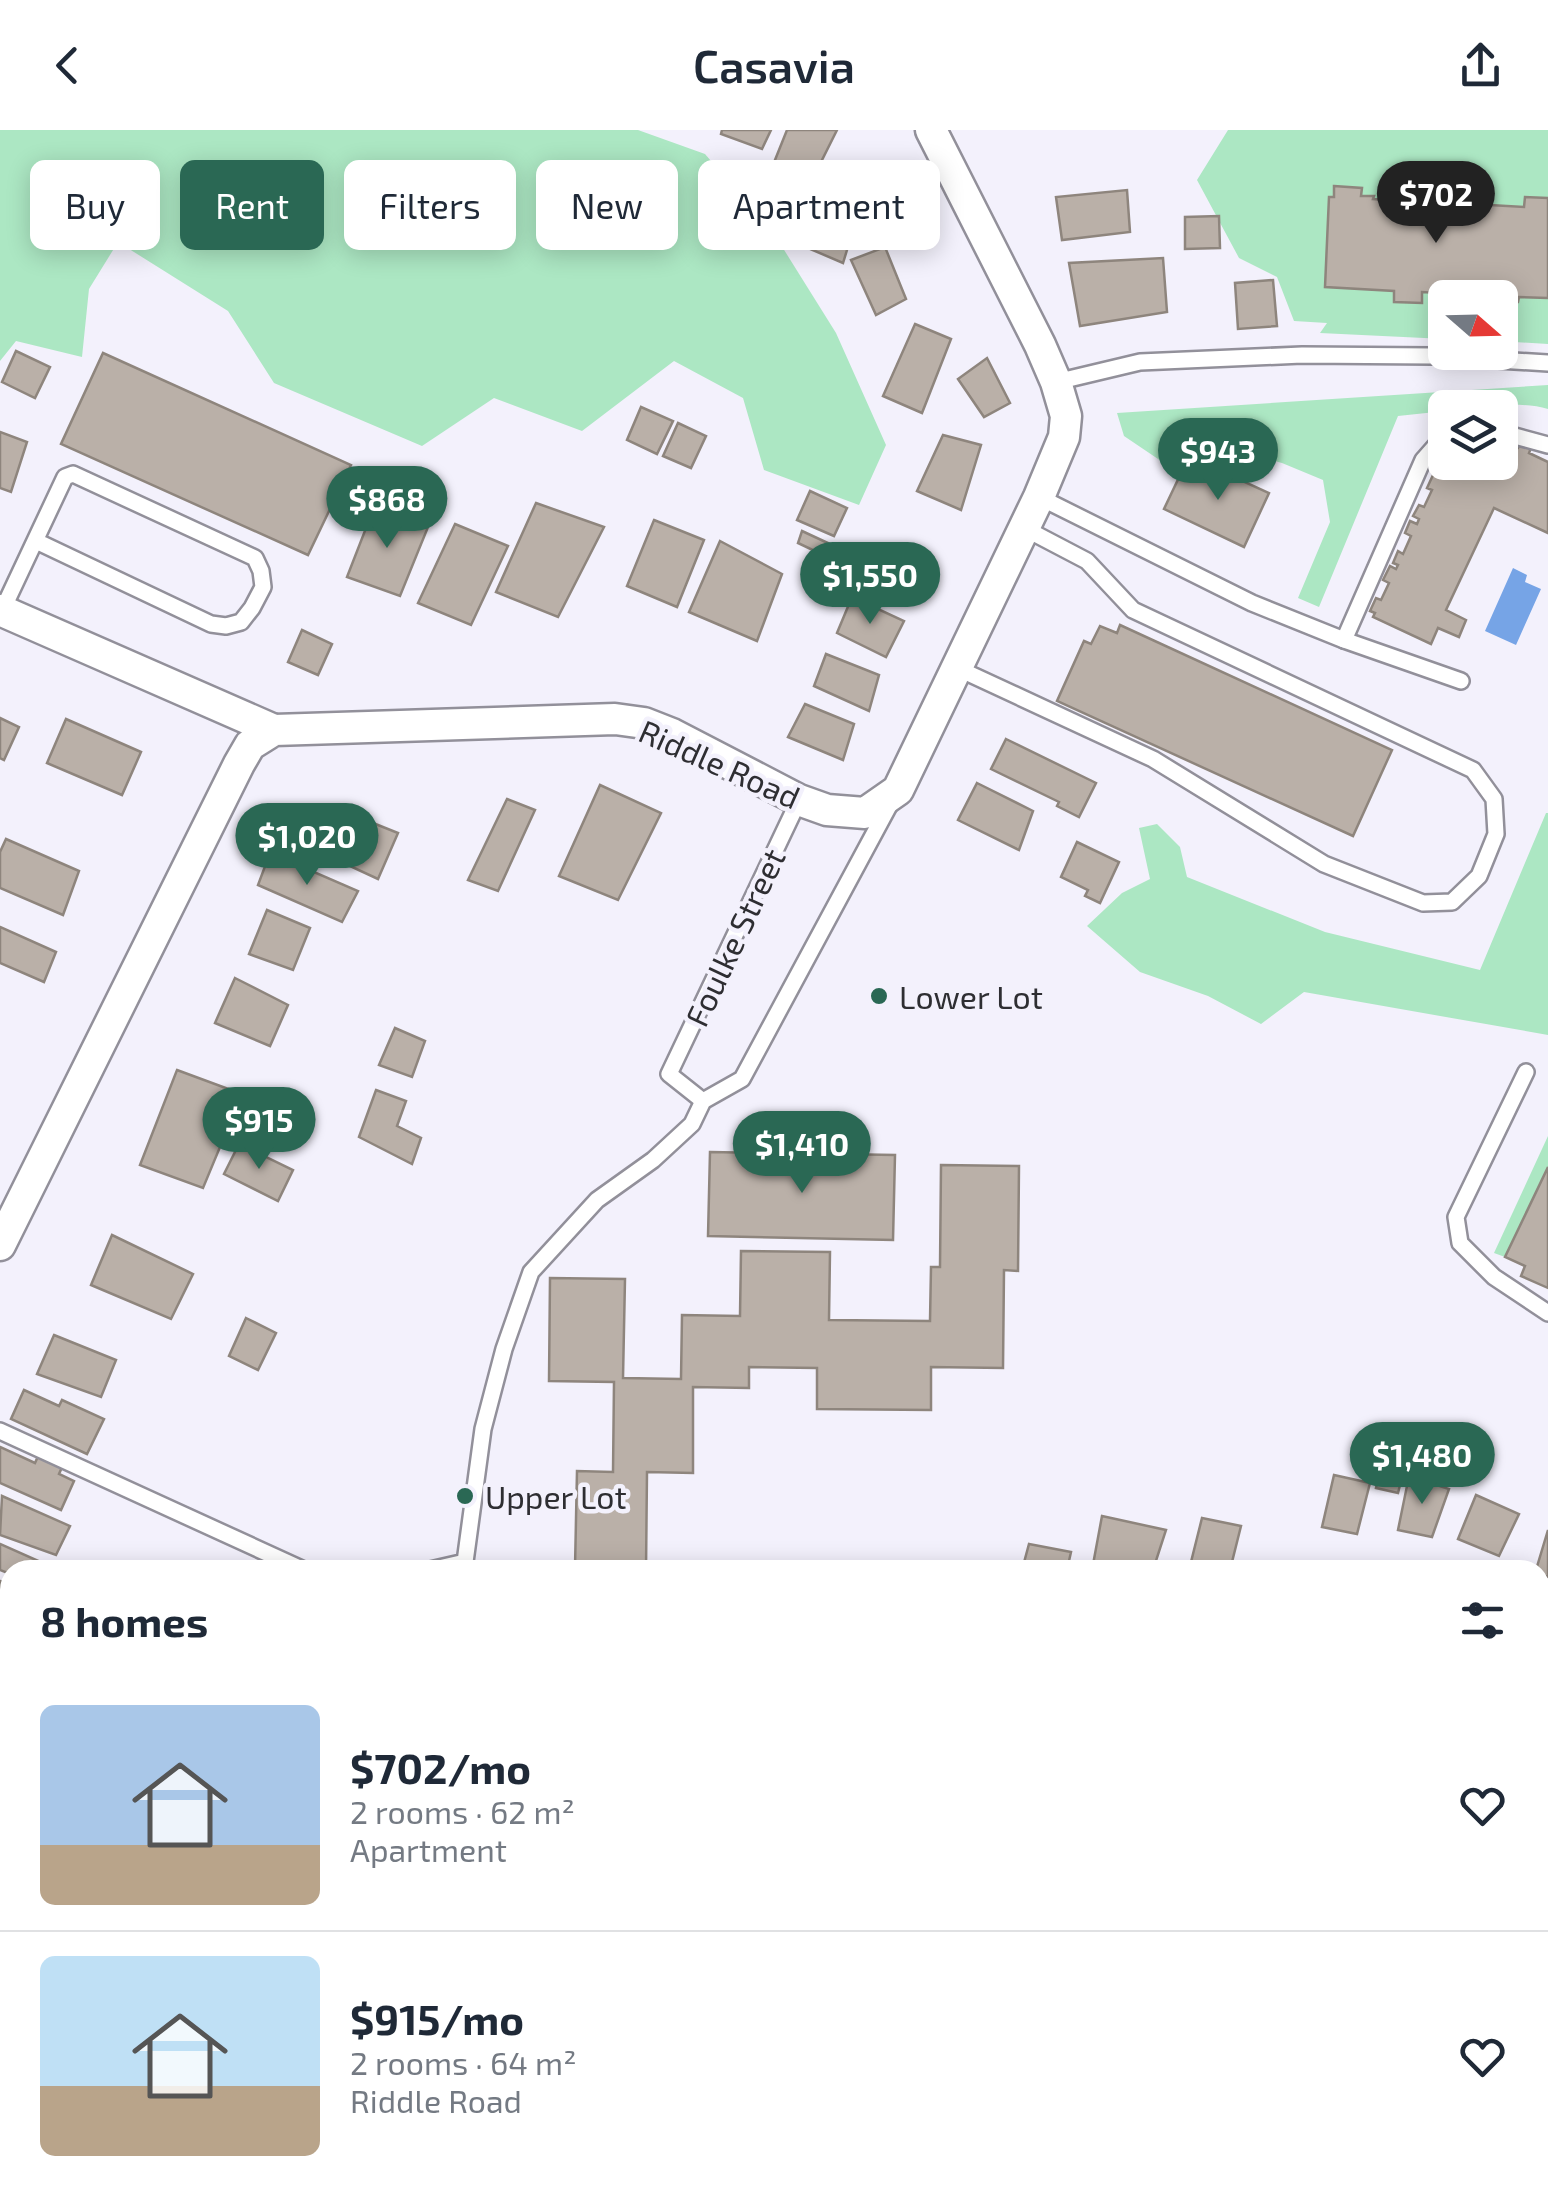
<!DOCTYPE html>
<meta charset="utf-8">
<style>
:root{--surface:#fff;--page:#f6f6f7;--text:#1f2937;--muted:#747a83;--line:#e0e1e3;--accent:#2a6854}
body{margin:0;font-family:"Exo 2",sans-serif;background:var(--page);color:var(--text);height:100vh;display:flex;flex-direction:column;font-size:38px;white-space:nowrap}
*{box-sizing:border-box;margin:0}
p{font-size:32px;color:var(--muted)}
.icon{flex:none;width:55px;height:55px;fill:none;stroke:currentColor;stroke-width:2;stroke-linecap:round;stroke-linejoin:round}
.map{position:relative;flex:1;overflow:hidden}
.details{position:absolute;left:0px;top:1430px;width:1550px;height:642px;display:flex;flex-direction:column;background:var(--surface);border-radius:30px 30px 0 0;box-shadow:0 5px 25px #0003}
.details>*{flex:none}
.guide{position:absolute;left:30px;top:30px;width:1000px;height:90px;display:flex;gap:20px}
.needle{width:65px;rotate:110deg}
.controls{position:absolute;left:1428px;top:150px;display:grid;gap:20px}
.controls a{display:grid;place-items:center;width:90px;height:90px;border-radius:15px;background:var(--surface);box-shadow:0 5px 25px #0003;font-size:50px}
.price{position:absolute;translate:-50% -85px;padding:0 22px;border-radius:35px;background:var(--accent);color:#fff;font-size:32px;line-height:65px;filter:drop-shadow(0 2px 5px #0008)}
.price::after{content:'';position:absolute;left:50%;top:60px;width:30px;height:22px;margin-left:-15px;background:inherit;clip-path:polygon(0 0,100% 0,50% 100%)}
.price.current{background:#222;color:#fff}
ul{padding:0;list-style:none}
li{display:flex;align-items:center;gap:30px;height:250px;padding:0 40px}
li+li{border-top:2px solid var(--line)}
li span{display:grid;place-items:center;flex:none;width:280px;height:200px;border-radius:15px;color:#555}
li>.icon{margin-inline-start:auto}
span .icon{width:120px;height:120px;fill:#fffc;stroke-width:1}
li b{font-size:42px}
h2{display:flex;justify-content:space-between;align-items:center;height:120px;padding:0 40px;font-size:42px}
.pill{padding:0 35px;border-radius:15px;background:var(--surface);box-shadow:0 5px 25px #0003;font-size:35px;line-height:90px}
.pill.current{background:var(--accent);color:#fff}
header{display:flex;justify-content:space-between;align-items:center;height:130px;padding:0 40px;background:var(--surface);font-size:45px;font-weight:600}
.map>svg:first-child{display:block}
.green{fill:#ace7c3}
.water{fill:#76a4e6}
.building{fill:#bab0a8;stroke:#8e857d;stroke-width:2.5}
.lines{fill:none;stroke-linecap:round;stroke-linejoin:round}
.lane-casing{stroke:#92909a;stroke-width:20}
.street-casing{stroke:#92909a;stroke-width:35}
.lane{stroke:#fff;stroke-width:15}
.street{stroke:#fff;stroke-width:30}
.poi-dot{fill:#2a6854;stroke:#f3f1fc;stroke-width:4}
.labels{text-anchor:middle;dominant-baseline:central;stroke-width:9;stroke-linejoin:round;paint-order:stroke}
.street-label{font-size:32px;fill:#2e2e32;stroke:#f3f1fc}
.poi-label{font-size:32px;fill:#2e2e32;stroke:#f3f1fc;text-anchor:start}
</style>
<header><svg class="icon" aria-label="back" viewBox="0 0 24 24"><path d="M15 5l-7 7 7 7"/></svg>Casavia<svg class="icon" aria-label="share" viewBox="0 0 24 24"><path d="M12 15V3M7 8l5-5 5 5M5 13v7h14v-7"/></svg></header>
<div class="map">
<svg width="1548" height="2072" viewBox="0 0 1548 2072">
<rect width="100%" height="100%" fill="#f3f1fc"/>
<g class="green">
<path d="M0,0h638l67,24 71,83 60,96 50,112 -27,60 -95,-35 -21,-72 -69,-37 -92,70 -88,-33 -72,48 -148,-63 -46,-72 -110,-69 -29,47 -7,68 -66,-16 -16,20z"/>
<path d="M1228,0h320v68l-24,9 -69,-4v-6l-50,-3 -1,7 -31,-2v-3h-12l-27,-9v10h-5l65,94v11l27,1 1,-11 33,2 -1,3 -9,1v41l-125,-6 7,-10 -33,-2 -17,-44 -38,-19 -42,-78z"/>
<path d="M1519,167l29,1v46l-48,-3v-40z"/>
<path d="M1548,255v24c-30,-9 -71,-1 -103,-1v3l-47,5 -79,191 -21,-9 32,-76 -7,-42 -41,-17 -80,-22 -41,20 -37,-25 -7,-23z"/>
<path d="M1546,683h2v222l-244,-43 -43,32 -53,-28 -68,-24 -53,-46 35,-33 28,-14 -11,-51 18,-4 23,23 7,30 138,55 155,38z"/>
<path d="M1548,1006v31l-43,90 -11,-4z"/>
</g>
<path class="water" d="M1513,438l14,7 -2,7 16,7 -25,56 -31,-14z"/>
<g class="building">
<path d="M722,0h49l-9,19 -41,-15z"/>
<path d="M787,0h50l-34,68 -36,-18z"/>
<path d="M1334,56l28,2 -1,8h13l-1,3 31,2v-7l51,3v6l69,4 1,-10 23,1v100l-29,-1 -1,5 -18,-1 -2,-3 1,-12 -25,-1v13h-20l1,-4 -33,-2v11l-28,-1v-11l-69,-4 4,-90h5z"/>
<path d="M1127,60l3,42 -68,8 -6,-43z"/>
<path d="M827,66l32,15 -16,52 -35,-15z"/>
<path d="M1219,86l1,32 -35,1v-32z"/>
<path d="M885,117l21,52 -30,16 -25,-55z"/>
<path d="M1163,128l4,54 -87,14 -11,-63z"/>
<path d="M1273,150l4,46 -39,3 -3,-46z"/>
<path d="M915,194l36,15 -29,74 -39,-17z"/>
<path d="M16,221l34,16 -15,31 -33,-16z"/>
<path d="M103,223l248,112 -43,90 -247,-111z"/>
<path d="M987,228l23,45 -26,14 -26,-38z"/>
<path d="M641,277l32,14 -16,33 -30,-14z"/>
<path d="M678,293l28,13 -15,32 -28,-12z"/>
<path d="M0,302l27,10 -16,50 -11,-4z"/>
<path d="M943,305l38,10 -20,65 -44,-19z"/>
<path d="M1520,313l11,5 -2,5 19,9v71l-54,-25 -48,102 20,10 -7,17 -21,-9 -7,16 -58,-27 2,-4 -5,-2 6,-13 5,2 8,-17 -6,-3 7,-14 6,3 2,-4 -5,-2 5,-12 5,3 8,-18 -6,-3 5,-12 7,3 2,-5 -6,-3 6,-11 5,2 8,-17 -5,-2 6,-13 3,1 9,-14h55v-14h18z"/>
<path d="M1201,332l68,31 -25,54 -80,-38 19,-40 11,6z"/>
<path d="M810,361l37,17 -13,28 -37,-16z"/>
<path d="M536,373l68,24 -46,90 -62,-25z"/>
<path d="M375,375l53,22 -28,69 -53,-19z"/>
<path d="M654,390l50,20 -27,67 -50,-21z"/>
<path d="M455,394l53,22 -37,79 -53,-22z"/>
<path d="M802,401l28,13 -9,10 -23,-11z"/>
<path d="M720,411l62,33 -25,67 -68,-29z"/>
<path d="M869,415l51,26 -18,33 -48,-27z"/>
<path d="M852,467l52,24 -18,36 -49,-24z"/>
<path d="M1120,495l272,125 -39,86 -296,-135 27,-60 7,3 9,-18 17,7z"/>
<path d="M302,500l30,14 -14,31 -30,-13z"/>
<path d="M826,524l53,21 -10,36 -55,-25z"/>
<path d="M805,574l49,20 -11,36 -55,-23z"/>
<path d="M0,588l19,9 -15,33 -4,-2z"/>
<path d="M66,589l75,33 -19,43 -75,-32z"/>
<path d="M1006,609l90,44 -17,34 -22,-11 2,-4 -68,-33z"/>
<path d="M977,653l56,28 -14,39 -61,-30z"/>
<path d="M600,655l61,28 -43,87 -59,-24z"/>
<path d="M507,669l28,11 -37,81 -30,-11z"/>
<path d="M348,683l50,20 -20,46 -52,-24z"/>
<path d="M6,709l73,32 -16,44 -63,-27v-36z"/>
<path d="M1077,712l42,20 -19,41 -15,-7 3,-6 -27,-13z"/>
<path d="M270,723l88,38 -16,31 -84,-37z"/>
<path d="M267,780l43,18 -17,42 -44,-16z"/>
<path d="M0,797l56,25 -12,30 -44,-19z"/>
<path d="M235,848l53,27 -18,41 -55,-23z"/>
<path d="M395,898l30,13 -13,36 -33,-12z"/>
<path d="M177,940l65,24 -39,94 -63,-23z"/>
<path d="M376,960l30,11 -9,25 24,12 -9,26 -53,-27z"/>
<path d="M239,1014l54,26 -15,31 -54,-27z"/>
<path d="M710,1022l185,3 -2,85 -185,-4z"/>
<path d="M941,1035l78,1 -1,105 -14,-1 -1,98 -72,-1v43l-114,-1v-41l-68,-1v21l-56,-1v86l-46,-1 -1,98h-63v-2h-8l2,-97 36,1 1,-90 -65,-1 1,-103 75,1 -2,99 58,1 1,-64 58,1 1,-65 89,1 -1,68 101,1 1,-54h9z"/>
<path d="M1548,1037v121l-27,-12 4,-10 -20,-9z"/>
<path d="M112,1105l81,39 -22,45 -80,-34z"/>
<path d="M246,1188l30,15 -18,37 -29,-14z"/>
<path d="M54,1205l62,25 -15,37 -64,-23z"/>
<path d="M24,1260l35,16 3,-6 42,19 -17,35 -76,-35z"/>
<path d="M0,1317l35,16 4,-9 24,11 -4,9 15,7 -13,29 -61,-27z"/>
<path d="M1383,1327l23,4 -8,32 -22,-5z"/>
<path d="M1334,1345l36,8 -13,51 -35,-7z"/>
<path d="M1409,1346l40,13 -17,48 -34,-7z"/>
<path d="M1476,1365l43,19 -20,42 -41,-17z"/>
<path d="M2,1366l68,30 -14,29 -56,-20z"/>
<path d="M1102,1386l64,14 -13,40h-61z"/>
<path d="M1202,1388l39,8 -11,44h-41z"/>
<path d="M1548,1400v47l-8,-3v-4h-4z"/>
<path d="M0,1414l43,19 -5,7h-28v4l-10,-4z"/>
<path d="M1029,1414l42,8 -4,18h-45z"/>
<path d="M0,1451l10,4v30l-10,-4z"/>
<path d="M1540,1602l8,4v16l-8,20z"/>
<path d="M0,1811l10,4v10l-9,21z"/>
<path d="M314,2062h49l-5,10h-49z"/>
<path d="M545,2062h21l3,10h-54z"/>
<path d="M640,2062h36l3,10h-36z"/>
<path d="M1144,2062h77l5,10h-98z"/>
</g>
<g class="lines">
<defs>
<g id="lane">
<path d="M1056,252l84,-20 162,-7 131,1 115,7"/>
<path d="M1500,302l48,13"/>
<path d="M1039,367l213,106 92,37 117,41"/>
<path d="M2,481l63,-134 8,-3 182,84 6,13 2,16 -11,21 -11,14 -15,4 -15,-2 -175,-83"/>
<path d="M1344,510l79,-180 22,-25"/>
<path d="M957,538l196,91 171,105 99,39 29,-1 27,-26 17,-42 -2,-35 -21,-29 -340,-160 -46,-49 -63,-33"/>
<path d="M1526,942l-70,145 4,26 34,34 54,36"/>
<path d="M703,971l-34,-27 130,-274"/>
<path d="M0,1301l304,139"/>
<path d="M430,1440l35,-8 18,-133 21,-80 27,-77 66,-72 56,-40 39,-36 11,-23 39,-22 148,-275"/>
<path d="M1540,2010l8,4"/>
<path d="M856,2072l22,-10"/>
<path d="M1282,2072l1,-10"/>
<path d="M1503,2072l4,-10"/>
</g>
<g id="street">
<path d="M0,480l274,120"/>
<path d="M0,1115l239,-481 11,-19 24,-15 341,-11 29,4 28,11 127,66 28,10 38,3 33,-23 141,-293 25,-60 2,-21 -10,-34 -16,-37 -109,-215"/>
<path d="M1540,1509l8,3"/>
<path d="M0,2024l10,5"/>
<path d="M83,2062l20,10"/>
</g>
</defs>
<use href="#lane" class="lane-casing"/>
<use href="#street" class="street-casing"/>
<use href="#lane" class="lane"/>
<use href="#street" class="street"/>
</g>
<g class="poi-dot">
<circle cx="879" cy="866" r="10"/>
<circle cx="465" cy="1366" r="10"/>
</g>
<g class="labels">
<g class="street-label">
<text transform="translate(720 633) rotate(24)">Riddle Road</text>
<text transform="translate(734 807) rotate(-65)">Foulke Street</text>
</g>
<g class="poi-label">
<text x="899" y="866">Lower Lot</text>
<text x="485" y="1366">Upper Lot</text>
</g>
</g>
</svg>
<div class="controls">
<a><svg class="needle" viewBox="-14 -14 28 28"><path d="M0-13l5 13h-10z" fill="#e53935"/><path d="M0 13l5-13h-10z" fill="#747a83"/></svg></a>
<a><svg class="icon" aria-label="layers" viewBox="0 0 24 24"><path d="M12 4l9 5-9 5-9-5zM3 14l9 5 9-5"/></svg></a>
</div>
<b class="price current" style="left:1436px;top:116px">$702</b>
<b class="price" style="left:1218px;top:373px">$943</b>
<b class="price" style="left:387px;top:421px">$868</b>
<b class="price" style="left:870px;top:497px">$1,550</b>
<b class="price" style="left:307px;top:758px">$1,020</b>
<b class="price" style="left:259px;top:1042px">$915</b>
<b class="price" style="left:802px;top:1066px">$1,410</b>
<b class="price" style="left:1422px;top:1377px">$1,480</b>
<div class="guide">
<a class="pill">Buy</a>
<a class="pill current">Rent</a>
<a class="pill">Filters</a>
<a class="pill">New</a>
<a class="pill">Apartment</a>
</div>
<section class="details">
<h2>8 homes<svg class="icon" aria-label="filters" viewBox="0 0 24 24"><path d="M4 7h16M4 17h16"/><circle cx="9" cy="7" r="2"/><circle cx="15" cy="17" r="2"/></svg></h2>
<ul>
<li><span style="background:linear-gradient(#a9c7e8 70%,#b9a48a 0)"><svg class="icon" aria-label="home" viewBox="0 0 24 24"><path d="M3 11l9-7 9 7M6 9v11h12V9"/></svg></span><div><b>$702/mo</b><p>2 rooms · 62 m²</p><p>Apartment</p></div><svg class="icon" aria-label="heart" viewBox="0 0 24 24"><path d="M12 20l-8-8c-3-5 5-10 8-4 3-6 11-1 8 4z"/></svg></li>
<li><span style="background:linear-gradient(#bfe0f5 65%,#b9a48a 0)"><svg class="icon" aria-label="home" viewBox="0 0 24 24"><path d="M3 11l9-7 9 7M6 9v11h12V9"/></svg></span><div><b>$915/mo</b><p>2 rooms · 64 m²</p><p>Riddle Road</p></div><svg class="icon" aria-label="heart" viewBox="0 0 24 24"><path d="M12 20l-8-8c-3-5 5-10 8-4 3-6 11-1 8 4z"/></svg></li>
</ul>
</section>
</div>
